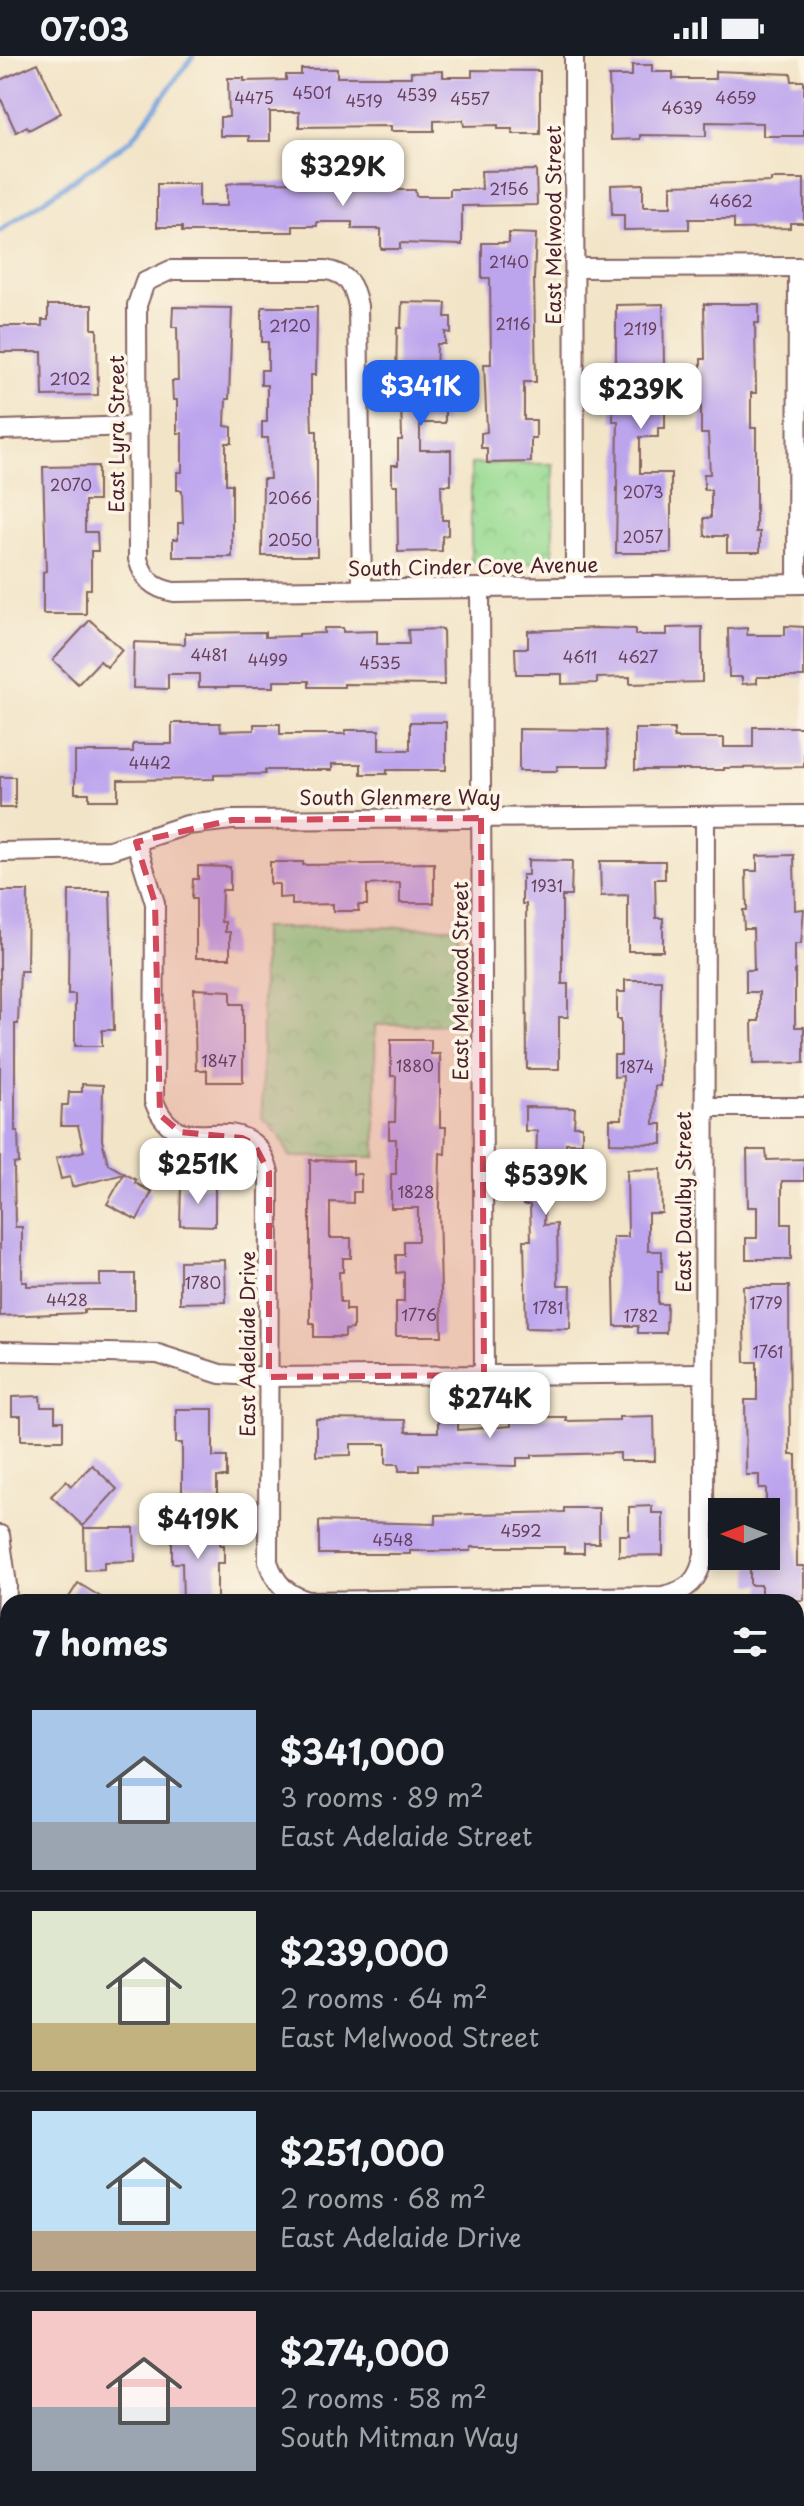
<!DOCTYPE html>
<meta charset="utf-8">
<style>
:root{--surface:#171b24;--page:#242831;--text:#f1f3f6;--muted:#9ea1a6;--line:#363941;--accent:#2563eb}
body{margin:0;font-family:"Playpen Sans",sans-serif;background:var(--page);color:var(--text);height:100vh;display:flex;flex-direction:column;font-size:30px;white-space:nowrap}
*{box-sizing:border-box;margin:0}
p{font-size:26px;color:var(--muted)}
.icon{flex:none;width:44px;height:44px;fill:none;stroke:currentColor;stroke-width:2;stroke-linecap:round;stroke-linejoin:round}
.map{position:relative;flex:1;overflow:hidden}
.side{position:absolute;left:0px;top:1538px;width:804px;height:912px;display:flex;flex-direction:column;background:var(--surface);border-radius:24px 24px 0 0;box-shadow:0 4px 12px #0003}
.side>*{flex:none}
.needle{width:52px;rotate:270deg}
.controls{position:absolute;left:708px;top:1442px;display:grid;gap:16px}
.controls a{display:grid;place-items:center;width:72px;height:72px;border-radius:0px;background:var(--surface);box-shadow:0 4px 12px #0003;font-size:40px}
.price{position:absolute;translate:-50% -68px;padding:0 18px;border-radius:16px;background:#fff;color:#222;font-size:26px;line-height:52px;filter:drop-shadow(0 2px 4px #0008)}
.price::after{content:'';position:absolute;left:50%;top:48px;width:24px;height:18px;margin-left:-12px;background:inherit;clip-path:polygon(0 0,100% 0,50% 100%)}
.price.active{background:var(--accent);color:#fff}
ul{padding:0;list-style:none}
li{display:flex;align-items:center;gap:24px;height:200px;padding:0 32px}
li+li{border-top:2px solid var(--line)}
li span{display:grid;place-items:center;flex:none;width:224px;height:160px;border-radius:0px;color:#555}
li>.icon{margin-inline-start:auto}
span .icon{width:96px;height:96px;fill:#fffc;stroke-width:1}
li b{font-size:34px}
h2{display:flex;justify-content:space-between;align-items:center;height:96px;padding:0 32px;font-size:34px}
.status{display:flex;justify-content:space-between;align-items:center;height:56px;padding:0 40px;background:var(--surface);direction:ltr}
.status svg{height:22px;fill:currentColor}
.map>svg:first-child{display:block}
.park{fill:url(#park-crowns);stroke:#707c5e;stroke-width:2}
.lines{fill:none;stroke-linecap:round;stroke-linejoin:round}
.stream{stroke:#73a1dc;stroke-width:5}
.building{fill:#bda5ee}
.minor-casing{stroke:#856462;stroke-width:22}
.major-casing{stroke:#856462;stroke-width:28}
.minor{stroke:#fff;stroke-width:18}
.major{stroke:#fff;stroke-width:24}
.marked{fill:#d1495b;fill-opacity:0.2;stroke:#d1495b;stroke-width:6;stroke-dasharray:16 10;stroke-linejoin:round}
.labels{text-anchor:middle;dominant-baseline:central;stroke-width:7;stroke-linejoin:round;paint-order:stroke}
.number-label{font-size:16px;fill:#67405c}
.street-label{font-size:20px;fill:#4a1f2b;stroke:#fcf5e5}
</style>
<div class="status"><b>07:03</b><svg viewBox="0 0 49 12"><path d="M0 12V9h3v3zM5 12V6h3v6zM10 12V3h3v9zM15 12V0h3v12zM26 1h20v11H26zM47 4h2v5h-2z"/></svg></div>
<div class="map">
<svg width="804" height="2450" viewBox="0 0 804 2450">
<defs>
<pattern id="park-crowns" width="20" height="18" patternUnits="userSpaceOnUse" patternTransform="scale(2)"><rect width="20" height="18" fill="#97da92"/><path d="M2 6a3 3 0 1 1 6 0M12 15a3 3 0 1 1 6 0" fill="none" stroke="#84bb7e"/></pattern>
</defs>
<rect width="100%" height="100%" fill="#fcf5e5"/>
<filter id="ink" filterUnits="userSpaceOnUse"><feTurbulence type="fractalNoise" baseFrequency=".0125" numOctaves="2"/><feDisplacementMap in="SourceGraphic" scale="16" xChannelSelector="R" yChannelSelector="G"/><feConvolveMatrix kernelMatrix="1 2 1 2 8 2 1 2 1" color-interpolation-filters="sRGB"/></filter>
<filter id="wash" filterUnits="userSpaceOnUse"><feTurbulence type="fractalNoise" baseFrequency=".006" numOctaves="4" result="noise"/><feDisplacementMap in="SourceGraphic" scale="32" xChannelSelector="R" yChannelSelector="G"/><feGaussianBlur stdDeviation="1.8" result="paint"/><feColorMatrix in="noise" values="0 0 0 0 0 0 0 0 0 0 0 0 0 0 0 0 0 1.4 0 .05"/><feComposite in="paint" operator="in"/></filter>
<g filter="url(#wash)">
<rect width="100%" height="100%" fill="#f2e4c7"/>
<g class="park">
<rect x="471" y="408" width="82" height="99"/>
<path d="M458,871v97l-83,1 1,132h-86l-10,-21 -18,-18v-190z"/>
</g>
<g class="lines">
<path class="stream" d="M0,175l132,-92 61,-83"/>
</g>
<g id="blocks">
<g class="building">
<path d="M38,7l23,50 -32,17 -2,-4 -11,6 -16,-35v-17z"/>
<path d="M632,9h20v7h21v7h42v-8l76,3 1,7h12v55h-41v-13l-57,-1v14l-66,-1v4l-29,1 -2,-64h23z"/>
<path d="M301,13h36v8h74v-5l32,-1v6h29v-7l68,1v63h-28v-5h-14v-4l-34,1 -1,-6 -29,1v10h-43v-5l-92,1v-15h-29v29h-21v-5h-29v-19h9l-1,-39h16v3l42,-1v-5h15z"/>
<path d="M536,114l1,35 -75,1v39l-62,-2v6h-19v-20h-29v-7h-35v4h-24v6h-111v-5h-25v-43h42v22h28v-22l14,-2 130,1v7h44l1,6h34v-7h32l-1,-18z"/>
<path d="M771,123h33v44h-14v5l-56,1v-10h-45v10l-65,1v-15h-12l-1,-30 32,-1v23h28v-22l100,-3z"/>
<path d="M509,177l27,1 -2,45 2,103h-12v38h12v18h-5v24l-44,1v-15h-6v-15l6,-1 -3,-68h7l-1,-86h-8v-35h27z"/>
<path d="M402,246l44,1 -1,14h6v16l-6,-1v12h-8l-1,36h9v13h6l1,15 -7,1v14h-25v27h31v35h-10l1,35h6v15l-6,1v15l-44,1 -1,-67h-5v-20h6v-25h4l-1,-41h-5v-19l1,-52h4z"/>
<path d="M663,248l1,61h7v15h-6v48h-7v9h-18v36h31v80h-55l2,-132h-5v-19l8,1v-32h-5v-66z"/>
<path d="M704,248h55v19h-4l1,70h-5v35h5v104h4v20h-33v-16h-22l-1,-18h7v-28h-7v-16h6l-2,-40h-7v-75h4z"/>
<path d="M48,249h44v24h5l1,66 -55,1 -1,-44h-42v-26h42v-6h6z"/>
<path d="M173,251l59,1 -3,91h-3l-1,27 7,1v16h-6v41h6v73h-59v-18h5v-16h5l-1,-33h-5v-18h5v-39h-5v-33h-4l-1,-19h6l-1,-54h-5z"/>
<path d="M262,251h55l-1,68h-5v32l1,24h5v125h-55l1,-77h7l-2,-41h-6v-16h5v-37h-6v-15h7v-28h-6z"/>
<path d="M98,410v35h-13v31h12l1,19h-7v38h-5v25h-43v-42l3,-1 -3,-104z"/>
<path d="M90,564l32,30 -15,17 -7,-6 -22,23 -25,-24z"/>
<path d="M785,570l19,1v50h-47v6l-15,1v-7h-13l-1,-48 19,-1v7h38z"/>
<path d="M702,571v55l-72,2v-7l-33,1v5l-35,1v-10h-46l-1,-26h13v-17l69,-3 38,1v6h32v-7z"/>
<path d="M324,572h19v4l34,-1v13h32l-1,-14 35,-1 1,56 -100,-1v3h-35v-6h-35v6h-75v-13h-31v15l-35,-1 1,-46 51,2v-11l80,-1v5l34,-1v-2l25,-1z"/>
<path d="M410,666h36v48h-59v4h-26v-10h-29v6h-67v4l-51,1v4l-96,1v20h-29v-7h-14v-41h58v-8h39v-21h48l1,8 33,-1v-6h26v10h65v-4h34v20h31z"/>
<path d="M753,671h51v40l-80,1v2h-89v-41h39v9h50v9h29z"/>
<path d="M519,673l88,1 1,36h-51v5h-38z"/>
<rect x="0" y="721" width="15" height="31"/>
<path d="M794,799l1,55 9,-1 -3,35h-6v83h9v36l-51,1 -1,-43h7v-29h-13v-22h8l-1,-41h-9l-1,-19h4l-1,-39h11v-15z"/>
<path d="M528,804l44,1 -1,35h-9v88h6v33h-9v52h-32l-1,-165h-4v-29h6z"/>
<path d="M600,805h65v18h-10l1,39h7v33h-35v-56l-27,1z"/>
<path d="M270,806h33v3l131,-2v40h-34v-20l-33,2v20h-9l1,6h-26v-7l-41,1v-8l-13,1v-14h-9z"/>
<path d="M198,810l32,1v23h-8l-1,32h4v10h5v26h-34v-59h-4l1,-20h5z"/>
<path d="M0,835h28l-1,80h-7l-2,53h-3v107h3l1,32 -5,1 1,63h7v55h5v4l73,-1v-11h35v36h-51v3l-84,3z"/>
<path d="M69,835h41l4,139h-12v16h-27v-52h-7z"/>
<path d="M625,924h36l-1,106h-5l-1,38h8v20l-52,-1v-24h12l1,-43 -9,1v-22h7v-36h-4v-27h8z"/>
<path d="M194,933l37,2v13h12v78h-36v-12h-11z"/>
<path d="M391,984h40v14h9v73h6l-1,27 -5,-1 -1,55 3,128h-46v-34h8v-30l-8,1v-18h8v-14h14v-33h-27v-34h5v-35h-7v-17h6l1,-46h-5z"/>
<path d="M82,1028l21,1 -1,55 6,24 28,16 -1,3 17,9 -15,28 -30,-16 17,-30 -52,13 -2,-10 -9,2 -5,-21 28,-7 -6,-25h-17l1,-21h6l1,-13h13z"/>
<path d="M525,1051l50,1 -1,18h8v17h-16l-1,40h-8v14h-12l-1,28 13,-1 1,61h13l-1,44 -44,-1 -2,-88h7l-1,-35h-7v-43h13l1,-31h-12z"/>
<path d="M747,1094h19l1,10 37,-1v22h-22v43h9v35h-45v-21h11v-31h-9z"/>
<path d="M310,1104l43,1v13h8v18h-8v11l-23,-1v36h21v20h-8v14h-4l1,30h6v8h7v19l-8,1v7h-31v-14h-4z"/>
<path d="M661,1113l1,44h-14v38h14v20h-4v33h9l-1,29h-28v-7h-23l-2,-89h15l-1,-67z"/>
<path d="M215,1129v41l-35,-1 1,-39z"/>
<path d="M225,1204l1,42 -46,1v-42z"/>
<path d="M743,1230h46l1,169h6l1,111h7v34l-43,2v-17h-11v-19h16v-78h-7v-13h-13l-1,-75h12v-38h-12z"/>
<path d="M40,1340l1,11h14v14h8v19h-42v-24h-9v-19z"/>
<path d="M176,1353h37v48h14v20h-10v24h-35v-58h-6z"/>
<path d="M654,1360l1,45h-35v-8l-88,2v3h-15v8l-98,-2v7h-20v-7h-13v-20h-35v11l-35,1v-37l89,1 1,12h32v-13l20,-1v12l53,-4v-9h55v4l53,-1v-3z"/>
<path d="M92,1409l25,24 -34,37 -32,-30 15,-15 5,5z"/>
<path d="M652,1450v7h11v42l-44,1v-21h10v-28z"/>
<path d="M564,1452h35v35h-15v10h-20v-6h-93v4h-61v3h-91v-33l117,3v-9l128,-3z"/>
<path d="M172,1471l48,1v17h4v18h-7v39h-34l-1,-39h-10z"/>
<path d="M84,1472h50l1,33 -31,1v7l-19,1z"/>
<path d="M78,1527l31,19h-43z"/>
</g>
</g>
</g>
<g filter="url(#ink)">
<use href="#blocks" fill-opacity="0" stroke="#856462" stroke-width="2"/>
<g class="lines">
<defs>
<g id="minor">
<path d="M574,0l1,531"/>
<path d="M575,212l229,-1"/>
<path d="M0,374l138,-4"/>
<path d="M797,528l1,-317"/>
<path d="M480,532l4,787"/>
<path d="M362,533l-4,-283c-4,-21 -10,-32 -32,-36h-155l-26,12 -8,23 1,254c6,20 14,29 36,33l630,-8"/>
<path d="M136,786l19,61 -1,198c23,60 67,14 101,44 7,6 11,18 14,27l-1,390c8,22 18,32 40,39l354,-5c27,-5 37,-16 42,-42l1,-737"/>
<path d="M0,796l110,-2 77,-25 45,-5 572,-5"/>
<path d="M705,1051h99"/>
<path d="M0,1295l158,3 62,20 49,3 435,-4"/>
<path d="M0,1479l7,50 -3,88 4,300"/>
<path d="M0,2155l8,-94"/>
<path d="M582,2442v8"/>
</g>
<g id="major">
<path d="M796,1715h8"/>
<path d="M0,1728h8"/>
</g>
</defs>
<use href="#minor" class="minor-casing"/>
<use href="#major" class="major-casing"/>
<use href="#minor" class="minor"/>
<use href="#major" class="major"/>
</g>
</g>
<path class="marked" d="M481,762l3,557 -215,2v-205l-15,-28 -12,-6 -62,-6 -20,-17 -5,-212 -19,-61 96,-22z"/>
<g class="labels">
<g class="number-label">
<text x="312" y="36">4501</text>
<text x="417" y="38">4539</text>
<text x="254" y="41">4475</text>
<text x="736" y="41">4659</text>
<text x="470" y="42">4557</text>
<text x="364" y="44">4519</text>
<text x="682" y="51">4639</text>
<text x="509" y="132">2156</text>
<text x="731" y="144">4662</text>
<text x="509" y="205">2140</text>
<text x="513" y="267">2116</text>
<text x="290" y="269">2120</text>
<text x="640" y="272">2119</text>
<text x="70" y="322">2102</text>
<text x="71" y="428">2070</text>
<text x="643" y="435">2073</text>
<text x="290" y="441">2066</text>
<text x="643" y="480">2057</text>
<text x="290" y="483">2050</text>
<text x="209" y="598">4481</text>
<text x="580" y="600">4611</text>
<text x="638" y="600">4627</text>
<text x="268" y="603">4499</text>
<text x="380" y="606">4535</text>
<text x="150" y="706">4442</text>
<text x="547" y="829">1931</text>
<text x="219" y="1004">1847</text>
<text x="415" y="1009">1880</text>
<text x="637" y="1010">1874</text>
<text x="416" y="1135">1828</text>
<text x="203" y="1226">1780</text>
<text x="67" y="1243">4428</text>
<text x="766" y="1246">1779</text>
<text x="548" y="1251">1781</text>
<text x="419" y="1258">1776</text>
<text x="641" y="1259">1782</text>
<text x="768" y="1295">1761</text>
<text x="521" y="1474">4592</text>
<text x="393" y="1483">4548</text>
</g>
<g class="street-label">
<text transform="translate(553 169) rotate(-90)">East Melwood Street</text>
<text transform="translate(116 378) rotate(-90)">East Lyra Street</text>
<text transform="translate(473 510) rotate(-1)">South Cinder Cove Avenue</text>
<text x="400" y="741">South Glenmere Way</text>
<text transform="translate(460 925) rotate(-90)">East Melwood Street</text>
<text transform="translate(683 1146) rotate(-90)">East Daulby Street</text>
<text transform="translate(247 1288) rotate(-90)">East Adelaide Drive</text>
</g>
</g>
</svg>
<div class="controls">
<a><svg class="needle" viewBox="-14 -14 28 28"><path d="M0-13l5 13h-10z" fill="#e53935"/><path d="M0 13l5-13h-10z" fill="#9ea1a6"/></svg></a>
</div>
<b class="price" style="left:343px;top:152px">$329K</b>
<b class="price active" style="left:421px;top:372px">$341K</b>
<b class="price" style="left:641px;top:375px">$239K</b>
<b class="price" style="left:198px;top:1150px">$251K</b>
<b class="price" style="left:546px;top:1161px">$539K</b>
<b class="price" style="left:490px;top:1384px">$274K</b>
<b class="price" style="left:198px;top:1505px">$419K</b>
<section class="side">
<h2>7 homes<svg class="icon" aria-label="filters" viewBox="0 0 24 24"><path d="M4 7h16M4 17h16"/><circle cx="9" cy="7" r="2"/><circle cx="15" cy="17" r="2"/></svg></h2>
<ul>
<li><span style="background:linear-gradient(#a9c7e8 70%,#9aa5b1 0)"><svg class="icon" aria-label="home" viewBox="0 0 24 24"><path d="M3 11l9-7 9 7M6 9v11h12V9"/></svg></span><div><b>$341,000</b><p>3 rooms · 89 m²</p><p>East Adelaide Street</p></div></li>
<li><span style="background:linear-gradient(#dfe7d0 70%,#c2b280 0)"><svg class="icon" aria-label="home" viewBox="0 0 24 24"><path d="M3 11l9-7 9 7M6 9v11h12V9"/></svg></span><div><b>$239,000</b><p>2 rooms · 64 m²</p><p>East Melwood Street</p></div></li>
<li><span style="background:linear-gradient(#bfe0f5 75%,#b9a48a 0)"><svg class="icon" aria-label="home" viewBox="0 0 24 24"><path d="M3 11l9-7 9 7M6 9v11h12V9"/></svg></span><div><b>$251,000</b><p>2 rooms · 68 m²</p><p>East Adelaide Drive</p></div></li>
<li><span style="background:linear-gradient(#f6c9c9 60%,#9aa5b1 0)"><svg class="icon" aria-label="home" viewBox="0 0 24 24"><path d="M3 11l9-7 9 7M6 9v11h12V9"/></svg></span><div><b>$274,000</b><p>2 rooms · 58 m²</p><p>South Mitman Way</p></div></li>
</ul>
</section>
</div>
